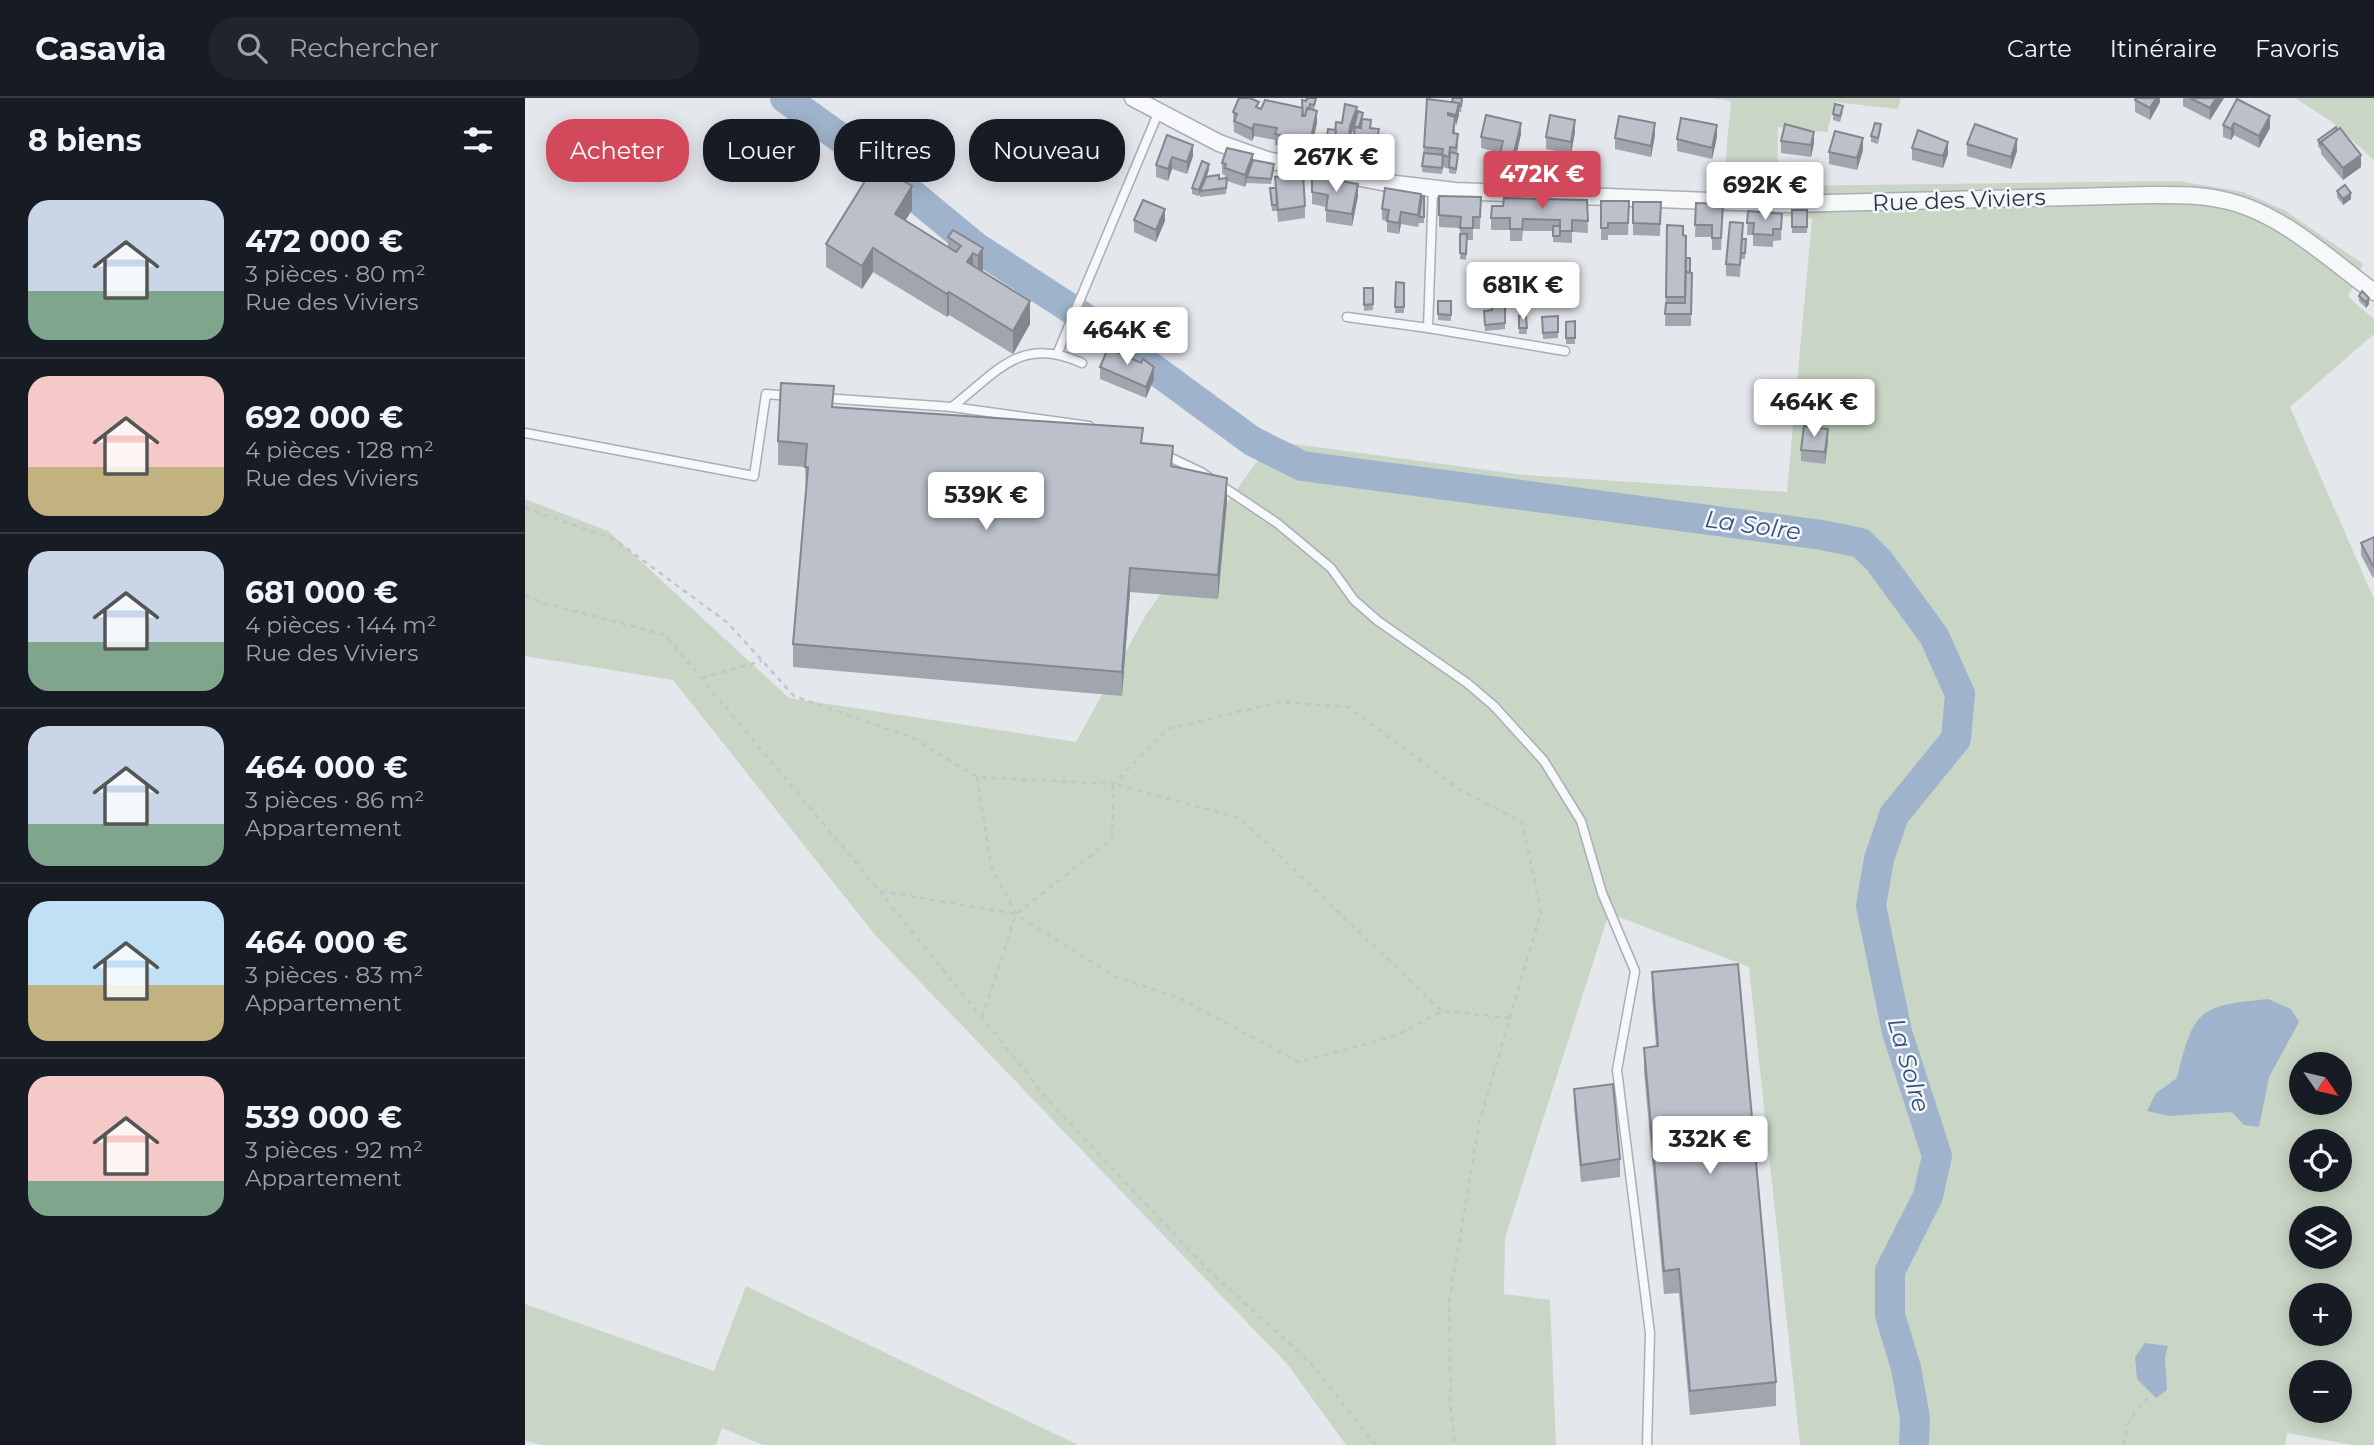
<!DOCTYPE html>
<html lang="fr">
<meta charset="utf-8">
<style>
:root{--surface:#171b24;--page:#20242c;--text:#f1f3f6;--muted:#9ea1a6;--line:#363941;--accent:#d1495b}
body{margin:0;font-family:Montserrat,sans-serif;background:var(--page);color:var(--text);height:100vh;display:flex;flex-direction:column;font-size:26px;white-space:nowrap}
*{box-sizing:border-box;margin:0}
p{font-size:23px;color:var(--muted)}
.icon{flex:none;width:38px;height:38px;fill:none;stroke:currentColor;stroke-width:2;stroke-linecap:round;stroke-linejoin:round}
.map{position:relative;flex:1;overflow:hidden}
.sheet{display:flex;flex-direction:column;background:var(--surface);width:525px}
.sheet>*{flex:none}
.banner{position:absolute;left:21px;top:21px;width:665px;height:63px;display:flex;gap:14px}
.needle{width:46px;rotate:124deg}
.fabs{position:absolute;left:1764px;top:954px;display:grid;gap:14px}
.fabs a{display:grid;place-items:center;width:63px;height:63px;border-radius:50%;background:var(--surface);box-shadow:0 4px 18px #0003;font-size:35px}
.price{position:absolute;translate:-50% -60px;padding:0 16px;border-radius:7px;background:#fff;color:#222;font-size:23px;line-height:46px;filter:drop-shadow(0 2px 4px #0008)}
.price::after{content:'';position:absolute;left:50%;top:42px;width:21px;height:16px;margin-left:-10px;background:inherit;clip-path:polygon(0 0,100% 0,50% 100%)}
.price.selected{background:var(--accent);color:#fff}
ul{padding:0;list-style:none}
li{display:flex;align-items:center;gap:21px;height:175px;padding:0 28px}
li+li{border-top:2px solid var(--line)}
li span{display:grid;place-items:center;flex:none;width:196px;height:140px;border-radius:21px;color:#555}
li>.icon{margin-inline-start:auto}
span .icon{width:84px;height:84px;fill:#fffc;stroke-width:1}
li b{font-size:30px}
h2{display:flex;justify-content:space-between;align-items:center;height:84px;padding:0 28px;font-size:30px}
.pill{padding:0 24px;border-radius:28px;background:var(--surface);box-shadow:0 4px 18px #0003;font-size:24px;line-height:63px}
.pill.selected{background:var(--accent);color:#fff}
header{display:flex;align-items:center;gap:42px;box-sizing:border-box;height:98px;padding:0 35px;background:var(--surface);border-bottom:2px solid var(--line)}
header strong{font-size:33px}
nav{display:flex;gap:38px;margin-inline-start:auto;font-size:24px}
.search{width:490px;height:63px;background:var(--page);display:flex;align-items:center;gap:18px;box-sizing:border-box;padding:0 24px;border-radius:28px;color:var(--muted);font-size:26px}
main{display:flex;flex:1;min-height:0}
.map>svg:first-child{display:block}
.green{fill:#c9d6c5;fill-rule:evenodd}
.water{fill:#9fb4cc}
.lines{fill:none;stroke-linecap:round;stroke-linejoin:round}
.river{stroke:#9fb4cc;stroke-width:30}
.lane-casing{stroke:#a9aeb7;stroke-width:11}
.street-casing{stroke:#a9aeb7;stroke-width:19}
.path{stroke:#c2c5cb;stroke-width:2.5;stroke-dasharray:5 5;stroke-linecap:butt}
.lane{stroke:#f7f8fa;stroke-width:8}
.street{stroke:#f7f8fa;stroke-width:16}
.wall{fill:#a1a5ae}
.shaded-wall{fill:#83868d}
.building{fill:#bbc0ca;stroke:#83868d;stroke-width:2}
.labels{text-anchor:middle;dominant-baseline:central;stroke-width:5;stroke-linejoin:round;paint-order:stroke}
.street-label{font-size:23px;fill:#2b3445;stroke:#f4f6f9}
.water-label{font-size:24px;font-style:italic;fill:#34527a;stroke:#f4f6f9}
</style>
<header>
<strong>Casavia</strong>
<div class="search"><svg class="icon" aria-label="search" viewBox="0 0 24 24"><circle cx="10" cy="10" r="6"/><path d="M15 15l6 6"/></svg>Rechercher</div>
<nav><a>Carte</a><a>Itinéraire</a><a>Favoris</a></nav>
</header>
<main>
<section class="sheet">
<h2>8 biens<svg class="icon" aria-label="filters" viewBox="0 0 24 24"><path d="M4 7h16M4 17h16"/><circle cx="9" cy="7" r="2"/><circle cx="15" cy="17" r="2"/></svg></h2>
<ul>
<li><span style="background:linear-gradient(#c9d6e8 65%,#7fa58c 0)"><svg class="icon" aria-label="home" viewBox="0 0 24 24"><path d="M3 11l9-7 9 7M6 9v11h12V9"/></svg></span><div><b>472 000 €</b><p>3 pièces · 80 m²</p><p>Rue des Viviers</p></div></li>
<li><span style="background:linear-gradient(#f6c9c9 65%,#c2b280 0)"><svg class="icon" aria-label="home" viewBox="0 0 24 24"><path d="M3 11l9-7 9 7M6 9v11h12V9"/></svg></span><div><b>692 000 €</b><p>4 pièces · 128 m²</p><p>Rue des Viviers</p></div></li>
<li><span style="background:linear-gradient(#c9d6e8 65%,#7fa58c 0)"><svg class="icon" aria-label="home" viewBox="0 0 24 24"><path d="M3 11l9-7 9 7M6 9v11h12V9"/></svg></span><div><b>681 000 €</b><p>4 pièces · 144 m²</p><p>Rue des Viviers</p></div></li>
<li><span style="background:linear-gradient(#c9d6e8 70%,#7fa58c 0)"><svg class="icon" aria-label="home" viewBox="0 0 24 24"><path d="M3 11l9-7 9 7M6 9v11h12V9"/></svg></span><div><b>464 000 €</b><p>3 pièces · 86 m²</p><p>Appartement</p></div></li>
<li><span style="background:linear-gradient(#bfe0f5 60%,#c2b280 0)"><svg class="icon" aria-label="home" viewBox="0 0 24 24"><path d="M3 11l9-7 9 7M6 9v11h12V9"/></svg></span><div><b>464 000 €</b><p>3 pièces · 83 m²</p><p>Appartement</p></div></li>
<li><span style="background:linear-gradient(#f6c9c9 75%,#7fa58c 0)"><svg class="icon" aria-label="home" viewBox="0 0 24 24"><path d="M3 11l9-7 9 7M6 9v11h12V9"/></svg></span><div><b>539 000 €</b><p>3 pièces · 92 m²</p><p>Appartement</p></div></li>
</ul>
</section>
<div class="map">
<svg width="1849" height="1347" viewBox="0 0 1849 1347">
<rect width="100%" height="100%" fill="#e4e7ec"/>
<g class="green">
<path d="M1187,0h189l-3,11 -63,-7 -8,30 -49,-5 -1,59 402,-5 64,11 41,18 79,54 -15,33 26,22v15l-84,73 84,192v846h-22l-65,-12 -2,12h-485l-51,-478 -140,-54 -104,325 -1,56 46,6 6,145h-210l-58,-80 -412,-429 -203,-256 -148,-24v-157l83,32 181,167 287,44 71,-129 125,-172 252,34 263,17 25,-273 -91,-10 10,-108zM1776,966h39v38h-39zM1776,1043h39v39h-39zM1776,1120h39v38h-39zM1776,1197h39v39h-39zM1776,1274h39v38h-39z"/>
<path d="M1770,0h79v62l-42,-38z"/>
<path d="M221,1188l332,159h-315l-41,-17 -6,17h-176l-15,-5v-136l189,67z"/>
</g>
<g class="water">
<path d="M1743,901l23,10 8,13 -30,55 -10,50 -15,-2 -12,-13 -63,4 -22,-5 9,-18 21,-15c17,-69 21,-72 91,-79z"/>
<path d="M1620,1245l23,3 -3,12 2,32 -11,8 -19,-19 -2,-22z"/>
</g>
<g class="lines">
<path class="river" d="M260,0l82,59 109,90 103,67 173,127 50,25 520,69 39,8 18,18 55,75 26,58 -4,45 -62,76 -15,44 -8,47 26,126 40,124 -9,40 -38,75v44l16,53 9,50 -1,27"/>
<defs>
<g id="lane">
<path d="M908,90l-5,140 137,23"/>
<path d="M822,219l81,11"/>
<path d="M533,254l101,-241"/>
<path d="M299,300l128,9 137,19"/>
<path d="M427,309c46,-36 69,-72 130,-44"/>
<path d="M0,335l229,43 12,-82 24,2"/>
<path d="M638,356l38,18 76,51 54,45 23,32 24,21 89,62 27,23 50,55 37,60 21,72 33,78 -18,99 33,263 -3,112"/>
</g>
<path id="street" d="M608,0l86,45 48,17 120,23 68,8 334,13 359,-9c25,0 50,-1 75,5 56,11 106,59 151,92"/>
</defs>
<use href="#lane" class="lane-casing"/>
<use href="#street" class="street-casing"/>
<g class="path">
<path d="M0,410l89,31 114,84 66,73 117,41 66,40 136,7 55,-55 111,-27 69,5 111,82 63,33 19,90 -61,207 -31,183 2,113 4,30"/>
<path d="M0,497l19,8 121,32 193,230 192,237 157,167 103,93 65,83"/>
<path d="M177,580l60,-17"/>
<path d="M452,679l14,89 25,48 98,62 65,22 120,64 94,-25 49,-26 68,7"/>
<path d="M356,793l135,23"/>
<path d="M457,919l34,-103 96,-75 1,-55 127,34 202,193"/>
<path d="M1598,1347l6,-25 20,-24"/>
</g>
<use href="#lane" class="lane"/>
<use href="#street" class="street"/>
</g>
<g class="wall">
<path d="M792,0l-3,12 3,13 -7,30 -35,-8v-5l-21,-4 -2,5 -18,-9 -1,-20 26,-4 2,1 41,-2 4,-6z"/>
<path d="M928,0h10l-2,14h-2l-4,14v8l3,12 -1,8 1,6 -2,14 -7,-1v-4l-6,-2 -1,7 -20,-2 5,-73 25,3z"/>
<path d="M1635,0v4l-10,18 -15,-8v-12z"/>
<path d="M1658,0h41l-14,22 -27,-14z"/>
<path d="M1712,1l33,29 -11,20 -25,-13 -3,5 -8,-3v-12z"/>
<path d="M1318,14l-3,10 -7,-2v-6z"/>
<path d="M832,15l14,15 15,14 -2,18 -7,-1v-9l-2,11 -23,-3 2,-29 -4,8 -2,21 -14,-1v-5l-8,-1v-6l16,-22z"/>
<path d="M1356,32l-3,14 -7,-2v-6z"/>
<path d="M1050,34l-4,22 -25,-5v-12z"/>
<path d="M996,36l-8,35 -13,-3v-13l-19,-5v-11z"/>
<path d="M642,37l26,21 -6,18 -15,-5 -4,12 -12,-4v-12z"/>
<path d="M1130,37l-4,22 -36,-8v-11z"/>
<path d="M1192,39l-5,22 -35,-8v-12z"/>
<path d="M1793,42l43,27 -18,13 -22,-26v-4l-3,-4z"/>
<path d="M1256,43l33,2 -3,14 -30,-4z"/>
<path d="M1442,46l50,7 -6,18 -44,-13z"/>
<path d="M1387,50l36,6 -5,14 -31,-8z"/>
<path d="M1338,52l-6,20 -28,-6v-12z"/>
<path d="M728,62l21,10 -3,14 -24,-1 -2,4 -18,-6 -1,13 -26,3v-3l-1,2 -7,-2v-6l17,-19 -2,8 12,2h6v-4l-3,-1v-11z"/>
<path d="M787,78l46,20 -6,30 -26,-4v-15l-14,-3z"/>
<path d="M750,79l30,29v12l-27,4 -1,-11h-5l-2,-17v-6h5z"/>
<path d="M1812,93l14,8 -8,6 -6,-8z"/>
<path d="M899,98v27h-5l-1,4 -17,-3 -2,10 -12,-2v-11l-5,-1v-11l39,-8z"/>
<path d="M914,98l42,1 -1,32h-7v11h-6l-1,20 -6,-1v-31l-21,-1z"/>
<path d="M1062,102l1,33 -16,-1v11l-19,-1v-11h-30l-1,10h-12v-11h-19v-12l12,-12z"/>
<path d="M1076,103h28l-1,34h-20v5h-7z"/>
<path d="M1108,104h28l-1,34 -27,-1z"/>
<path d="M1171,105l27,1 -2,46h-9v-13h-17z"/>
<path d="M387,112l-7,10 43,27v-10l35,11 -1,24 48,52 -17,30 -64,-39 -2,2 -74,-45 -11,17 -36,-22v-23z"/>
<rect x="1267" y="112" width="15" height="23"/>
<path d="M1223,113l34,3 -1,26 -8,1v6l-20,-1v-11h-6z"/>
<path d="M609,122l31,1 -9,21 -22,-10z"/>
<path d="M1142,127l19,47 6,1 -1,53h-26z"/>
<path d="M1217,141h4l-1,20h-4l-1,18 -14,-1v-12z"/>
<path d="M871,184l8,1v30h-9z"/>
<path d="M839,190h9v22l-9,1z"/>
<path d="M1834,198l10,8 -3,4 -7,-7z"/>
<path d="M913,203h13v20l-13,-1z"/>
<path d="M980,205v26l-20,2 -1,-20 8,-1z"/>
<path d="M994,218h7l1,18h-8z"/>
<path d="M1033,218v22l-15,1 -1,-22z"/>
<path d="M1050,223v23h-9v-22z"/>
<path d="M575,269l54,12 -8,19 -46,-19z"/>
<path d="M309,309l309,37 30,23 54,34 -9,98 -88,-7 -8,104 -329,-29v-23l13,-154 -1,-23 -27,-2v-24z"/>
<path d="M1303,343l-3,23 -24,-3v-11z"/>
<path d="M1849,439v40l-1,1 -12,-23v-12z"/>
<path d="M1127,874l124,410v24l-86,9 -11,-122 -15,1 -20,-223v-23l12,-2 -4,-50z"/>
<path d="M1049,991l46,70v18l-39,5 -7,-76z"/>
</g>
<g class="shaded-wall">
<path d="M1631,0h4v4l-10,18v-12z"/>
<path d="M1691,0h8l-14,22v-12z"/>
<path d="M934,5v12l-3,11v-11z"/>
<path d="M832,9v11l-7,19 -2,21 2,-32z"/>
<path d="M792,13v12l-7,30v-11z"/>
<path d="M1745,18v12l-11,20v-12z"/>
<path d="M1050,22v12l-4,22v-12z"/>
<path d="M996,25v11l-8,35v-12z"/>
<path d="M1130,25v12l-4,22v-11z"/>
<path d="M1709,25v12l-3,5v-11z"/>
<path d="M729,26v12l-2,5v-12z"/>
<path d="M1192,27v12l-5,22v-11z"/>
<path d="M854,31v12l-4,20v-12z"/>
<path d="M1289,34v11l-3,14v-12z"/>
<path d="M1338,40v12l-6,20v-12z"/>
<path d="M1492,41v12l-6,18v-12z"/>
<path d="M1423,44v12l-5,14v-12z"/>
<path d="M668,47v11l-6,18v-12z"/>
<path d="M728,56v12l-6,11 -2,10v-12z"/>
<path d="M1836,57v12l-18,13v-12z"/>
<path d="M647,59v12l-4,12v-12z"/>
<path d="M684,66v5l-10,27v-6z"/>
<path d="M833,86v12l-6,30v-12z"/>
<path d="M387,88v24l-17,27v-23z"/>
<path d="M1826,95v6l-8,6v-6z"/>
<path d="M640,111v12l-9,21v-12z"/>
<path d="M876,114v12l-2,10v-11z"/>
<path d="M348,150v24l-11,17v-23z"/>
<path d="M458,150v23l-5,8v-23z"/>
<path d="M448,155v23l-6,-14z"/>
<path d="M424,194v23l-2,2v-23z"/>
<path d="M1844,200v6l-3,4v-6z"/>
<path d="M505,203v23l-17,30v-23z"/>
<path d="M629,269v12l-8,19v-11z"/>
<path d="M1303,331v12l-3,23v-12z"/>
<path d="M702,380v23l-9,98v-24z"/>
<path d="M605,470v24l-8,104v-24z"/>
</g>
<g class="building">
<path d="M714,0h11l9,4 -3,5 5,2 4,-9 38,8 -1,8h3l2,-8 10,3 -7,31 -35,-8 2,-6 -23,-4 -2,5 -18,-8 3,-7 -4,-2z"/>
<path d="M782,0h9l-2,7 -4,-1 -1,5 -2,-1 -2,8h-2l-1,-16 4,1z"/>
<path d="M928,0h9l-1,8h-3l1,-3 -7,-1z"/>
<path d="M1611,0h20l-6,10 -15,-8z"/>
<path d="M1665,0h26l-6,10z"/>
<path d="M902,1l32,4 -3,12 -8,-2v2l7,2 -2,16 5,1 -2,14 -6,-1 -1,10 -7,-2 1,-6 -19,-2z"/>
<path d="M1712,1l33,17 -11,20 -25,-13 -3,6 -8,-4z"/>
<path d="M820,6l12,3 -7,19 -2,21 -14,-2 2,-23 6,1z"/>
<path d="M1310,6l8,2 -3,10 -7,-2z"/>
<path d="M833,13l5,2 -4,14h-5z"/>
<path d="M961,17l35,8 -8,34 -13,-3 3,-13 -22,-4z"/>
<path d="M1025,17l25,5 -4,22 -25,-5z"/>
<path d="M1094,18l36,7 -4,23 -36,-8z"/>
<path d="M1156,20l36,7 -5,23 -35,-9z"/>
<path d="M837,21l9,1 -1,8 9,1 -4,20 -23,-3 3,-19 6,1z"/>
<path d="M1350,25l6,1 -3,14 -7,-2z"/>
<path d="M1260,26l29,8 -3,13 -30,-4z"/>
<path d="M1450,26l42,15 -6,18 -44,-13z"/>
<path d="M1811,29l1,3 -16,12v2l-3,-4z"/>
<path d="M1815,30l21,27 -18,13 -22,-26z"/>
<path d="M803,31l8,1 -2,16 -8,-1z"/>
<path d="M1393,32l30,12 -5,14 -31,-8z"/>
<path d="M1310,33l28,7 -6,20 -28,-6z"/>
<path d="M642,37l26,10 -6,17 -15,-5 -4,12 -12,-4z"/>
<path d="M854,37l7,1 -2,18 -7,-1z"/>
<path d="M702,50l26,6 -8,21 -20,-7 1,-4 -4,-1z"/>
<path d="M925,54l8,2 -2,15 -7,-2z"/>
<path d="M899,55l19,2 -1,13 -20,-2z"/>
<path d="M728,62l21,4 -3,15 -24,-2z"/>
<path d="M677,63l7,3 -10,26 -7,-2z"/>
<path d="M350,67l37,21 -17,28 61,38 5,-6 -13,-9 5,-7 30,18 -5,8 -5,-3 -6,9 63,39 -17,30 -64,-39 -2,2 -74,-46 -11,18 -36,-22z"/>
<path d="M778,76l2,32 -27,4 -3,-33z"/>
<path d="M694,77v4l8,-1 -1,10 -26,3 6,-14z"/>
<path d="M787,78l46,8 -6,30 -26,-4 2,-15 -16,-3z"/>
<path d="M1820,87l6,8 -8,6 -6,-8z"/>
<path d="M745,90h6l1,17h-5z"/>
<path d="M860,90l36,6 -3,21 -17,-3 -2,11 -12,-2 2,-11 -7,-1z"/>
<path d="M897,98h2v21h-5z"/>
<path d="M914,98l42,1 -1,20h-7v11h-13l1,-11 -22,-2z"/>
<path d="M979,100l83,2 1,21 -16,-1v11h-12v-11l-37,-1 -1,10h-12v-11h-19l1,-12h11z"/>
<path d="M618,102l22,9 -9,21 -22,-10z"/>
<path d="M1076,103h28l-1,22h-20v5h-7z"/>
<path d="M1108,104h28l-1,22 -27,-1z"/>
<path d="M1171,105l27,1 -2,34h-9v-13h-17z"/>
<rect x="1267" y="112" width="15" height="17"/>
<path d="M1223,113l34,3 -1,15h-8v6l-20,-1 1,-11h-7z"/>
<path d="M1205,124l13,1 -3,42 -14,-1z"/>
<path d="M1142,127l16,1v9l3,1 -1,61h-19z"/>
<rect x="1028" y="128" width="7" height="10"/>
<path d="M935,136h7l-1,20 -6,-1z"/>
<path d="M1217,141h4l-1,14h-4z"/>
<path d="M1161,160h4v15l-4,-1z"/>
<path d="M1161,174l6,1 -1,41h-26l1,-11h19z"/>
<path d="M871,184l8,1v24h-9z"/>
<path d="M839,190h9v16l-9,1z"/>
<path d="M1837,193l7,7 -3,4 -7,-6z"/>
<path d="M913,203h13v14l-13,-1z"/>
<path d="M967,205h13v20l-20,2 -1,-14 8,-1z"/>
<path d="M994,218h7l1,12h-8z"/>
<path d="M1033,218v16l-15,1 -1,-16z"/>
<path d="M1050,223v17h-9v-16z"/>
<path d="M583,250l33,15 2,-4 11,8 -8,20 -46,-20z"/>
<path d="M256,285l53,3 -2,21 311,21 -2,15 32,3 -2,20 56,12 -9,97 -88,-7 -8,104 -329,-28 15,-177h-3l2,-23 -29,-3z"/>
<path d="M1279,328l24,3 -3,23 -24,-2z"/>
<path d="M1849,439v28l-1,1 -12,-23z"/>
<path d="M1213,866l38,418 -86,9 -11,-122 -15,2 -20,-223 14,-2 -6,-74z"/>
<path d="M1088,986l7,75 -39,6 -7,-76z"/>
</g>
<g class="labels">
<g class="street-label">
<text transform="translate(1434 102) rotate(-2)">Rue des Viviers</text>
</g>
<g class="water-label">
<text transform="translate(1228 427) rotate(8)">La Solre</text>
<text transform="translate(1384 967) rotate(74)">La Solre</text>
</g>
</g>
</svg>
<div class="fabs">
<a><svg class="needle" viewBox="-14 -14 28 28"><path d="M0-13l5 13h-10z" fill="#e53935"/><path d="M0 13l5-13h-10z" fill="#9ea1a6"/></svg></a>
<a><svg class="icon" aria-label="locate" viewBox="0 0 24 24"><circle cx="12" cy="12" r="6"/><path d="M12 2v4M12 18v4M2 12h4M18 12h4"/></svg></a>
<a><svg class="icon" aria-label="layers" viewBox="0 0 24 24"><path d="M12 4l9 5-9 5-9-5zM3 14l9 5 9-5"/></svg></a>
<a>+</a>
<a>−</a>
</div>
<b class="price" style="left:811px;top:96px">267K €</b>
<b class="price selected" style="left:1017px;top:113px">472K €</b>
<b class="price" style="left:1240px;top:124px">692K €</b>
<b class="price" style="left:998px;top:224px">681K €</b>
<b class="price" style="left:602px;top:269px">464K €</b>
<b class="price" style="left:1289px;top:341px">464K €</b>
<b class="price" style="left:461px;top:434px">539K €</b>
<b class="price" style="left:1185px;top:1078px">332K €</b>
<div class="banner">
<a class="pill selected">Acheter</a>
<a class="pill">Louer</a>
<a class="pill">Filtres</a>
<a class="pill">Nouveau</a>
</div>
</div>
</main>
